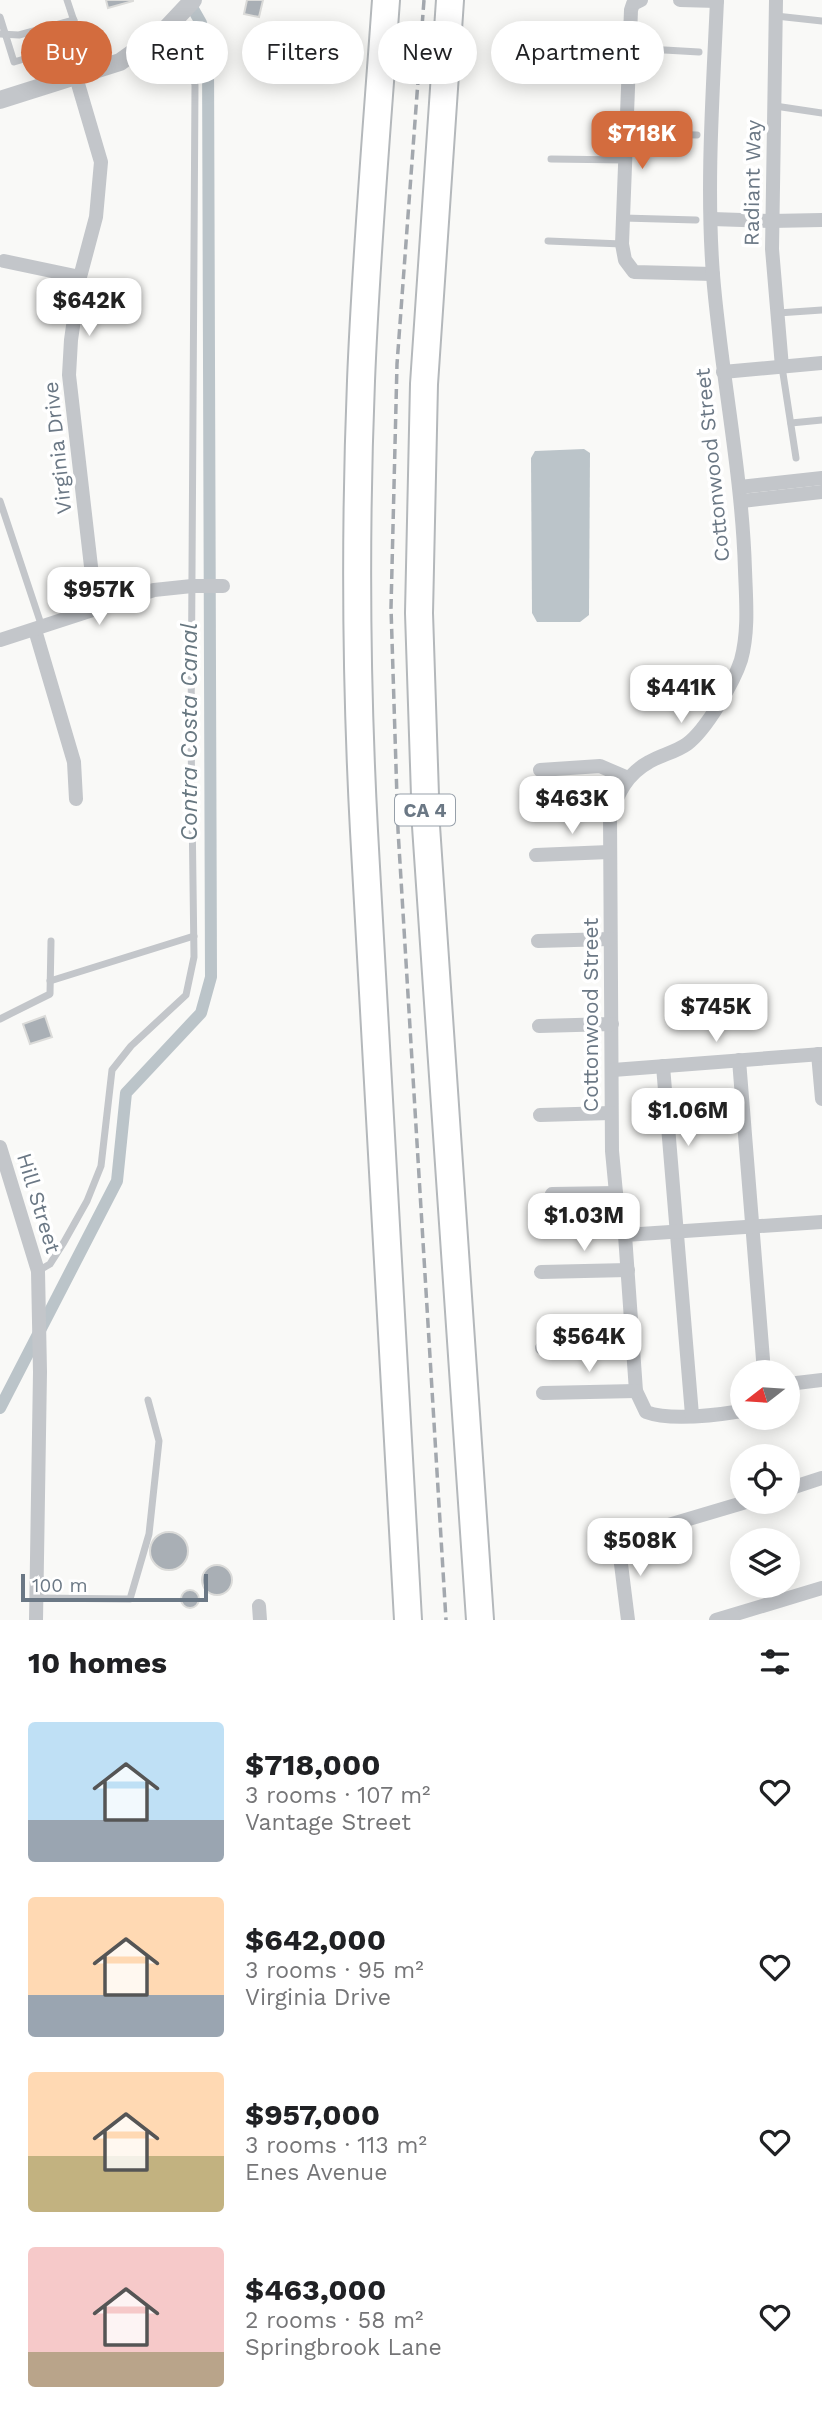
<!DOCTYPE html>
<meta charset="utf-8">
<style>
:root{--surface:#fff;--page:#f2f2f2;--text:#202124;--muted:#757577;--accent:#d36c3e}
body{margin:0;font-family:"Work Sans",sans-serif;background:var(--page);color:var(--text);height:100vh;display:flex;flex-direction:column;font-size:26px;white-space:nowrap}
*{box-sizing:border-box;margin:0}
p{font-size:23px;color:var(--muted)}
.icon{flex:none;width:38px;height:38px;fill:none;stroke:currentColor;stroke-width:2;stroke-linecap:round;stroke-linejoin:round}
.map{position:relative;height:1620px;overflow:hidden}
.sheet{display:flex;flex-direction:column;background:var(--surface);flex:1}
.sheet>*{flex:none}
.top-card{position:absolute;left:21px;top:21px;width:780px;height:63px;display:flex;gap:14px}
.needle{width:46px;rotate:253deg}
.tools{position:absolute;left:730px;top:1360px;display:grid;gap:14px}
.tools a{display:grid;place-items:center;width:70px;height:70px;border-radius:50%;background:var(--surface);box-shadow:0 4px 18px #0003;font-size:35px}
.scale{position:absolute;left:21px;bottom:18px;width:187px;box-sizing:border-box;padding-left:7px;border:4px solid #6b7885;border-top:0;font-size:19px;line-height:24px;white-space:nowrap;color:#6b7885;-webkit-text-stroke:5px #fff;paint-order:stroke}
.price{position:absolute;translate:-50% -60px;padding:0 16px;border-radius:14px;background:#fff;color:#222;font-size:23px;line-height:46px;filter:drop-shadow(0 2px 4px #0008)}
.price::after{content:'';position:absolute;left:50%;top:42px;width:21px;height:16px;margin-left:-10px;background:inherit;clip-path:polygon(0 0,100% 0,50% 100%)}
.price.active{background:var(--accent);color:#fff}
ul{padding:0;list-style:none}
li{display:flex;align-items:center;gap:21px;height:175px;padding:0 28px}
li span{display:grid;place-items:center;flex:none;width:196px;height:140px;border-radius:7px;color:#555}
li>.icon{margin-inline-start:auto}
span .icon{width:84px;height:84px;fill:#fffc;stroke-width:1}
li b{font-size:30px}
h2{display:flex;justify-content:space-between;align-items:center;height:84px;padding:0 28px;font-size:30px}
.pill{padding:0 24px;border-radius:32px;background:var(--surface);box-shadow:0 4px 18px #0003;font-size:24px;line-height:63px}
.pill.active{background:var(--accent);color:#fff}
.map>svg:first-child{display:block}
.water{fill:#bbc4c9}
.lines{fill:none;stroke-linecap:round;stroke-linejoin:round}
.canal{stroke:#bbc4c9;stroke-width:12}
.building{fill:#a9afb5;stroke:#dbdbd9;stroke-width:2}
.motorway-casing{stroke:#b4b8bb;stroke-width:30}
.service{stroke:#c3c6ca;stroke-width:7}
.minor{stroke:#c3c6ca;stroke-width:14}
.tertiary{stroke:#c3c6ca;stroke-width:18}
.motorway{stroke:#fff;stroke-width:26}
.rail{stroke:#a3a8ae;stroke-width:3.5;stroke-dasharray:10 5;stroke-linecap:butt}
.labels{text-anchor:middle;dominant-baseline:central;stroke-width:7;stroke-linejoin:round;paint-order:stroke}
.shield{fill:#fff;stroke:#97a0aa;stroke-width:2}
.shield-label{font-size:19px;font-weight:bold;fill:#6b7885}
.street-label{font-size:21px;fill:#6b7885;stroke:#fff}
.water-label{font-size:23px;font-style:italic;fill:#677780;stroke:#fff}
</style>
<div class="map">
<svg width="822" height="1620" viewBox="0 0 822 1620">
<rect width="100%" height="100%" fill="#f9f9f7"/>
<path class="water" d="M584,449l6,4 -1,162 -9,7h-43l-5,-9 -1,-155 4,-7z"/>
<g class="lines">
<path class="canal" d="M0,1408l117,-227 9,-88 75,-80 10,-36 -3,-923 -7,-31 -13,-23"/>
</g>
<g class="building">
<path d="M106,0h27v1l-25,7z"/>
<path d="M247,0h16l-4,17 -15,-3z"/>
<path d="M45,1016l7,21 -22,7 -7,-20z"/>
<circle cx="169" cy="1551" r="19"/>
<circle cx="217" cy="1580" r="15"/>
<circle cx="190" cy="1599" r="9"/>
</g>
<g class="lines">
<defs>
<g id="motorway">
<path d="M386,0c-9,127 -20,254 -25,381 -6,150 -5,300 3,450l44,789"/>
<path d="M450,0l-26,384 -5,229 7,213 54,794"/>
</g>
</defs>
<use href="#motorway" class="motorway-casing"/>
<g class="service">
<path d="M776,16l46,5"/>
<path d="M0,17l14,45 67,-20 -14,-42"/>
<path d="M0,34l19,1 55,-15"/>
<path d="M630,48l69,4"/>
<path d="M553,75l76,2"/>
<path d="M775,106l47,7"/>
<path d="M627,133l70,2"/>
<path d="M551,159l74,1"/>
<path d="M623,218l73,2"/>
<path d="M548,241l74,3"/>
<path d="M778,313l44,-3"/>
<path d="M782,367l14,91"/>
<path d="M791,423l31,-3"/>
<path d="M0,501l42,126"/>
<path d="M50,981l144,-45"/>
<path d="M0,1019l50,-25 1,-53"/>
<path d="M38,1271l12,-7 14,-22 23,-41 14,-35 11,-96 19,-24 55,-51 8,-38 -3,-223 4,-649 -5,-21 -25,-33"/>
<path d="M37,1598l93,1 19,-65 10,-93 -11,-41"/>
</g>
<g class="minor">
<path d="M641,0l-8,4 -2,6 -9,234 3,16 9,12 79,2"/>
<path d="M680,0l37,1"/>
<path d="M717,0c-4,91 -11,184 -4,275 8,99 29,196 32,295 1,29 4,61 -4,90 -7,22 -35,70 -54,84 -11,8 -26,11 -38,18 -22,12 -31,31 -39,54l2,335 4,42 9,42 11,156 10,21c24,9 71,3 96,-1"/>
<path d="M776,0l-4,249 10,118"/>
<path d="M76,77l25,85 -5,55 -16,60 -9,63 -2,35 27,235"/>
<path d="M712,219l59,2 51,-1"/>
<path d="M4,261l76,16"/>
<path d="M723,372l99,-9"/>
<path d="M740,487l82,-9"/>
<path d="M742,501l80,-9"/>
<path d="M35,630l39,132 2,37"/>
<path d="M0,640l154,-50 38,-4h31"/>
<path d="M540,770l60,-4 28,12"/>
<path d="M536,855l73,-3"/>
<path d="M538,941l72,-2"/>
<path d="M539,1026l73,-2"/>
<path d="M818,1054l4,45"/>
<path d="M739,1060l25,312"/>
<path d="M663,1066l29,349"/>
<path d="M613,1070l209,-16"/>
<path d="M540,1115l71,-2"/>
<path d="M0,1147l38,124 2,101 -4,248"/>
<path d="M552,1194l64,-1"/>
<path d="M625,1235l197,-13"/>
<path d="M541,1272l87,-2"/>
<path d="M542,1348l92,-3"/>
<path d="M788,1384l34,-4"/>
<path d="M543,1393l93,-2"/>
<path d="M788,1489l34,-11"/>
<path d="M259,1606l1,14"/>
<path d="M628,1620l-10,-80 128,-38"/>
<path d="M716,1620l106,-32"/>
</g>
<path class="tertiary" d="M0,100l120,-38 45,-32 28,-30"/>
<use href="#motorway" class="motorway"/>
<path class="rail" d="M424,0l-27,364 -6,244 7,222 48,790"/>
</g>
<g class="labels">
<rect class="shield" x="395" y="794.5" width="60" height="31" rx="5"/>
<g class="shield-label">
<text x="425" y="810">CA 4</text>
</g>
<g class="street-label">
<text transform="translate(752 183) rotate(-89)">Radiant Way</text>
<text transform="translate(57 448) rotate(-96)">Virginia Drive</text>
<text transform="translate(712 465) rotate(-96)">Cottonwood Street</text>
<text transform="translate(590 1015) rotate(-90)">Cottonwood Street</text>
<text transform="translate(39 1203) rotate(73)">Hill Street</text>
</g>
<g class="water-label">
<text transform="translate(189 732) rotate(-90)">Contra Costa Canal</text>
</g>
</g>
</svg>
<div class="tools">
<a><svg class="needle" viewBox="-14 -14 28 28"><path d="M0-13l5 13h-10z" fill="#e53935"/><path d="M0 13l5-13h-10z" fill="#757577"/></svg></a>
<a><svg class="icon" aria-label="locate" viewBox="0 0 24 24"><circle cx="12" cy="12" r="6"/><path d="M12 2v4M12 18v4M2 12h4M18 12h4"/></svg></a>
<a><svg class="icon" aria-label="layers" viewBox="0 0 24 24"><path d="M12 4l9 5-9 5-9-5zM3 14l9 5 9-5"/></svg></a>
</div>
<div class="scale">100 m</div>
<b class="price active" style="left:642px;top:171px">$718K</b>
<b class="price" style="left:89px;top:338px">$642K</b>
<b class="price" style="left:99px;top:627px">$957K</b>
<b class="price" style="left:681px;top:725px">$441K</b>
<b class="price" style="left:572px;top:836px">$463K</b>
<b class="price" style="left:716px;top:1044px">$745K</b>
<b class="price" style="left:688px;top:1148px">$1.06M</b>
<b class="price" style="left:584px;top:1253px">$1.03M</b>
<b class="price" style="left:589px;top:1374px">$564K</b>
<b class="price" style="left:640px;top:1578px">$508K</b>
<div class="top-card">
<a class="pill active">Buy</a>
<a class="pill">Rent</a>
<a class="pill">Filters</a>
<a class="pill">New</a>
<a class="pill">Apartment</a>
</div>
</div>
<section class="sheet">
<h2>10 homes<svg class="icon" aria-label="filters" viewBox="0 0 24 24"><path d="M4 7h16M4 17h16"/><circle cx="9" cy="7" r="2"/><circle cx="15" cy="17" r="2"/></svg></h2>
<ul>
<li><span style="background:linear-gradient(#bfe0f5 70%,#9aa5b1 0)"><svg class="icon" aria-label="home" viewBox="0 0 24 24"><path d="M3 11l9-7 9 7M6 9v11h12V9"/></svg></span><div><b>$718,000</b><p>3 rooms · 107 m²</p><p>Vantage Street</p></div><svg class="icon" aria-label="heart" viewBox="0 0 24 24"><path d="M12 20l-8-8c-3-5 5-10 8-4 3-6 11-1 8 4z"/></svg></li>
<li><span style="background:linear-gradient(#ffd9b3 70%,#9aa5b1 0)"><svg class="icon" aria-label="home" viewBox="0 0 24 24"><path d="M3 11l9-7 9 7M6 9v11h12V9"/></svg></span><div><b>$642,000</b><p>3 rooms · 95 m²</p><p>Virginia Drive</p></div><svg class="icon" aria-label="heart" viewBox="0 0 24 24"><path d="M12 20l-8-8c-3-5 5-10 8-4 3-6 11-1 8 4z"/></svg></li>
<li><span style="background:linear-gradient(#ffd9b3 60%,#c2b280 0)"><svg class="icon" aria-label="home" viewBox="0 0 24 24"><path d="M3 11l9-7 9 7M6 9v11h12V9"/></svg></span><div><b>$957,000</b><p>3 rooms · 113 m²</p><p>Enes Avenue</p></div><svg class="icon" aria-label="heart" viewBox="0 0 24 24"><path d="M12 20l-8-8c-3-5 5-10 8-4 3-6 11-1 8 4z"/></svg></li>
<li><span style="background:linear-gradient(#f6c9c9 75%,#b9a48a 0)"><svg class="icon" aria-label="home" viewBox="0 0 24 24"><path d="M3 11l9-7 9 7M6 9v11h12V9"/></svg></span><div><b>$463,000</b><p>2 rooms · 58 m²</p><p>Springbrook Lane</p></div><svg class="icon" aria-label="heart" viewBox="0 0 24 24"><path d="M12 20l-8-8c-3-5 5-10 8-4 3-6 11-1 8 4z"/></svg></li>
</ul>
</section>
